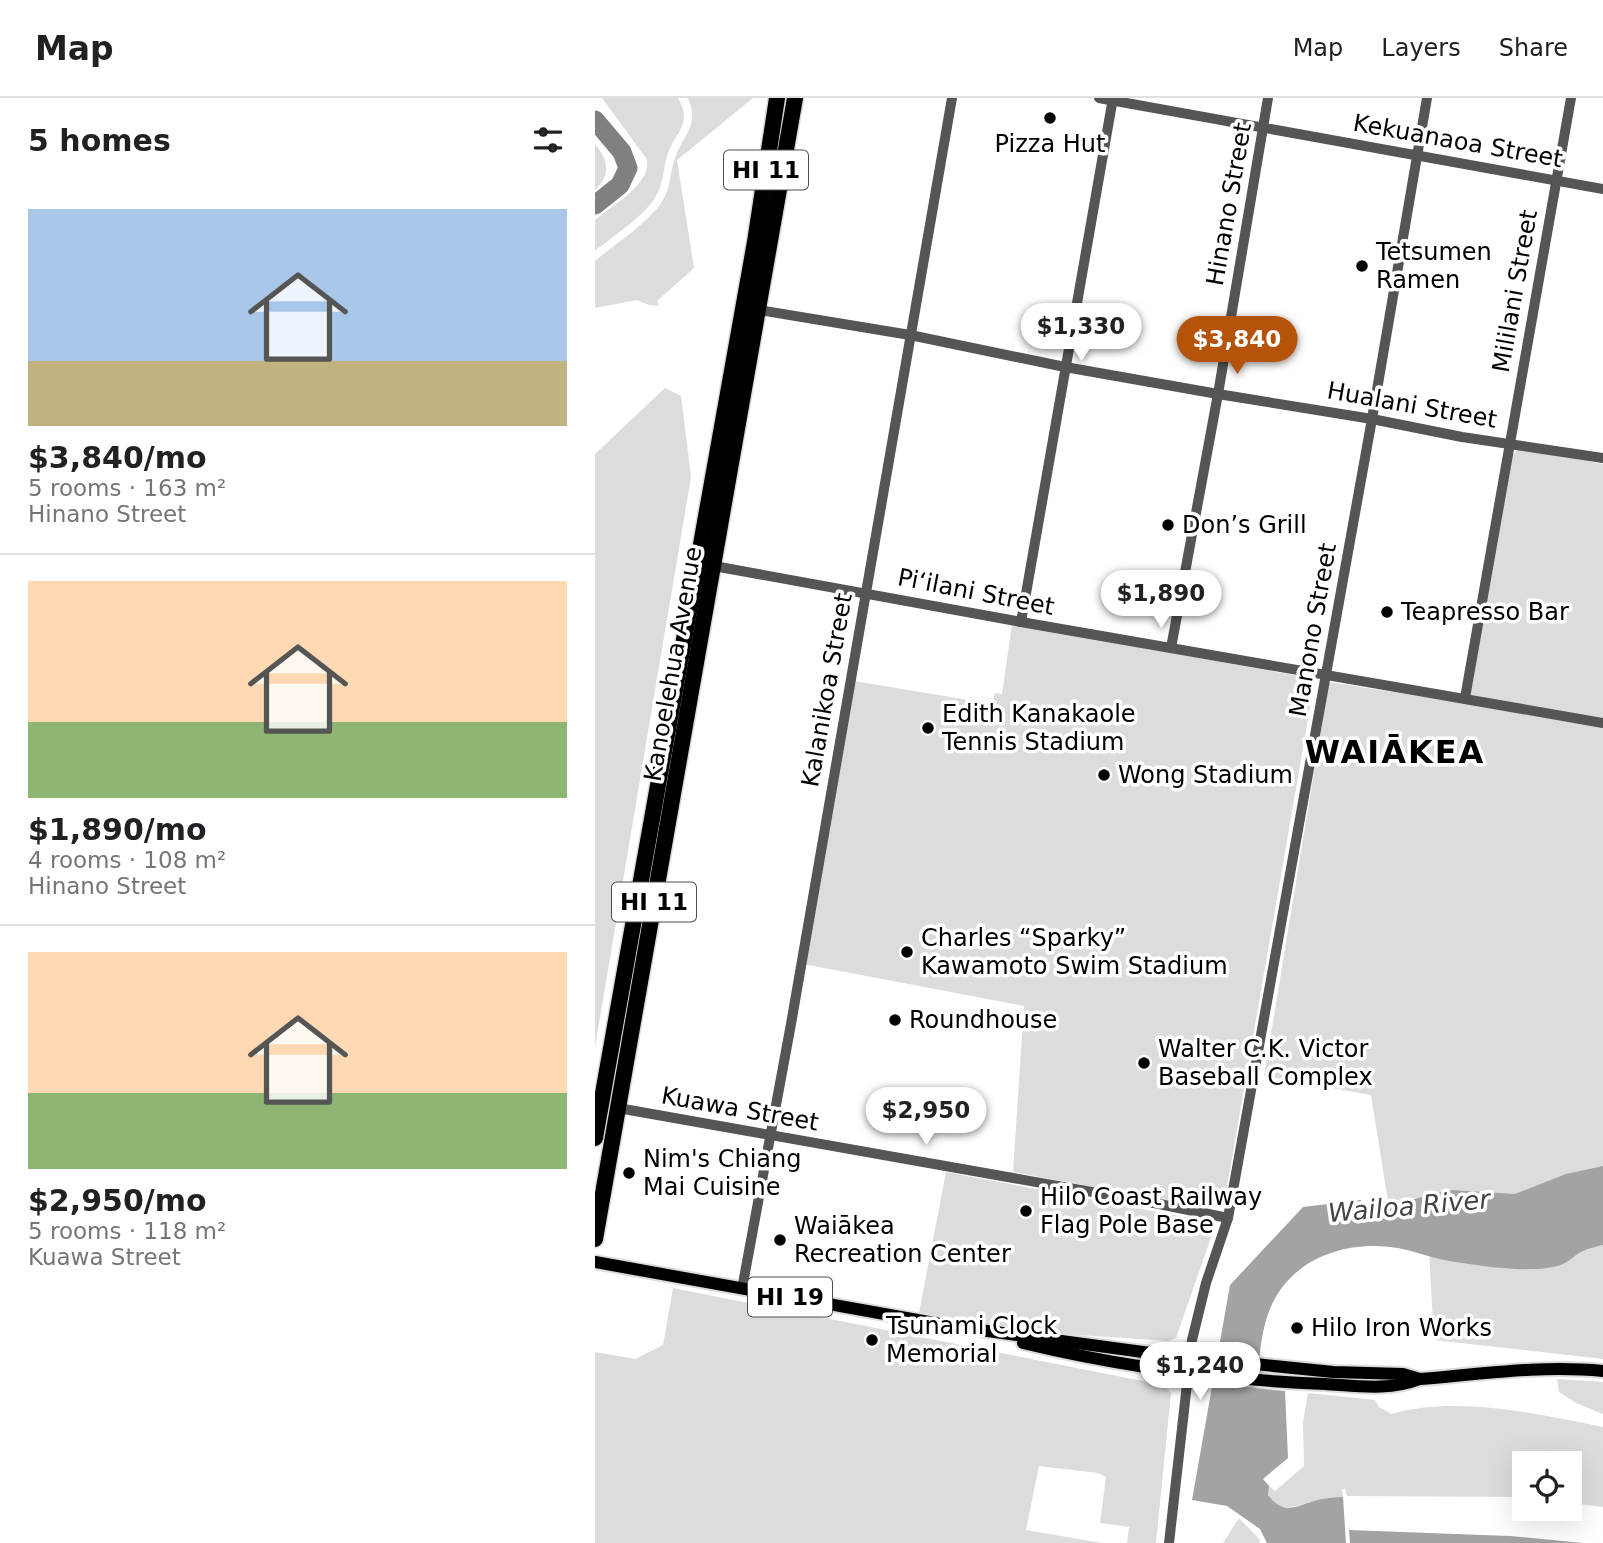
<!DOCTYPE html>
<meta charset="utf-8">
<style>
:root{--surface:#fff;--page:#f6f6f6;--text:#202124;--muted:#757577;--line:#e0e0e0;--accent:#b45309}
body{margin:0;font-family:"DejaVu Sans",sans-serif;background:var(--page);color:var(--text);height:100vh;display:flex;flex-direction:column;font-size:26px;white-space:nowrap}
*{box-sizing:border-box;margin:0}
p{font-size:23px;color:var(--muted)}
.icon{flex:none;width:38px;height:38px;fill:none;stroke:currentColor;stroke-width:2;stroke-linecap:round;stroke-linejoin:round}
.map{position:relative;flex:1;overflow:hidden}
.sheet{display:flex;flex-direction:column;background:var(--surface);width:595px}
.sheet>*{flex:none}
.tools{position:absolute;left:917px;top:1353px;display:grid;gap:14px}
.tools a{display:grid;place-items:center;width:70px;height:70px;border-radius:0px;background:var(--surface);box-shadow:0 7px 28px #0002;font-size:35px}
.price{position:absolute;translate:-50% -60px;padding:0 16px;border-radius:24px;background:#fff;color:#222;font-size:23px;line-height:46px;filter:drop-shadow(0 2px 4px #0008)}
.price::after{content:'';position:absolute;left:50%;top:42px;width:21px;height:16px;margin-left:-10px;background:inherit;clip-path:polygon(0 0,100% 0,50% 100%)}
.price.selected{background:var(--accent);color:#fff}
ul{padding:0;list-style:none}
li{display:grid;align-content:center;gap:14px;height:371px;padding:0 28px}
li+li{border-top:2px solid var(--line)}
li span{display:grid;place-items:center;height:217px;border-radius:0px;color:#555}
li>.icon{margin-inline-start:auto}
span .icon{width:126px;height:126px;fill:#fffc;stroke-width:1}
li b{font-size:30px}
h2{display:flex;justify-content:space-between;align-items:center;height:84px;padding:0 28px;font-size:30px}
header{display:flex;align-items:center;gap:42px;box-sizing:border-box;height:98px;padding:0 35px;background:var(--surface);border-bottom:2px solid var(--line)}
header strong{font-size:33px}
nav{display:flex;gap:38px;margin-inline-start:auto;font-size:24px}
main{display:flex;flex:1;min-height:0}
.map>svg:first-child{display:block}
.green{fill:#dcdcdc}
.water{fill:#a3a3a3}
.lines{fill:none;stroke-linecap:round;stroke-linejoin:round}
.taxiway{stroke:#808080;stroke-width:19}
.major-casing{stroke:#dbdbdb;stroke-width:16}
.highway-casing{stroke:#dbdbdb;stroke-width:19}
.minor{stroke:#555;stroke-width:10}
.major{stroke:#000;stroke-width:12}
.highway{stroke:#000;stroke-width:16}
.poi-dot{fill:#000;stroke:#fff;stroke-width:2.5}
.labels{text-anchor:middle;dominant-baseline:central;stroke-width:7;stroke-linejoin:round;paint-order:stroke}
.shield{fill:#fff;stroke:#4c4c4c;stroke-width:2}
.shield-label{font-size:23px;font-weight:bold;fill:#000}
.street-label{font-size:24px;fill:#000;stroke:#fff}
.poi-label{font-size:24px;fill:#000;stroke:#fff;text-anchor:start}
.water-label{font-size:26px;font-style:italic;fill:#444;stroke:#fff}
.district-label{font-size:32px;font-weight:bold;letter-spacing:2px;fill:#000;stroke:#fff}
</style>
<header>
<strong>Map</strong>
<nav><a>Map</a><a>Layers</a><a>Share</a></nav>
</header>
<main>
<section class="sheet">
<h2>5 homes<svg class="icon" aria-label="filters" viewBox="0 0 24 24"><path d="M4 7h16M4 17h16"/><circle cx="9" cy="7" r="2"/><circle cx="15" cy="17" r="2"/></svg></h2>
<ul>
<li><span style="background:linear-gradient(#a9c7e8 70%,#c2b280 0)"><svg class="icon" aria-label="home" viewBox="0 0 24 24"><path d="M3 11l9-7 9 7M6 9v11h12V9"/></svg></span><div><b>$3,840/mo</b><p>5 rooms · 163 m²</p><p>Hinano Street</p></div></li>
<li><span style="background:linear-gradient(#ffd9b3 65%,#8fb573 0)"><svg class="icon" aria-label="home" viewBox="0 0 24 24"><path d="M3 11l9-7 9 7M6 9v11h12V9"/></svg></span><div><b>$1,890/mo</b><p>4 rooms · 108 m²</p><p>Hinano Street</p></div></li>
<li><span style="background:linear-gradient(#ffd9b3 65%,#8fb573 0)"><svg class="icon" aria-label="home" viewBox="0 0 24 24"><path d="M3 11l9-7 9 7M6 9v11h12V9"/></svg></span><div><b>$2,950/mo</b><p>5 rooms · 118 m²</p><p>Kuawa Street</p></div></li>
</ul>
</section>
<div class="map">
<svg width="1008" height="1445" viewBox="0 0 1008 1445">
<rect width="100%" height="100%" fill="#fff"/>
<g class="green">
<path d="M7,0h76c15,26 -2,33 -10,55 -5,14 -4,30 -12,43 -10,19 -43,40 -61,55v-31c17,-14 60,-39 51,-62z"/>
<path d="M93,0h65l-76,62 17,108 -37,33 2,5 -10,-1 -12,-5 -42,8v-47c20,-17 55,-39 68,-61 8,-13 7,-29 12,-42 8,-24 25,-31 13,-60z"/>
<path d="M0,46c13,16 17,30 0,46z"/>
<path d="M70,290l16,8 10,81 -96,570v-593z"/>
<path d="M924,350l84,16v895l-169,-19 -8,-143 -38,4 -17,-106 -107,-19 65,-394 140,22 41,-246z"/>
<path d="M106,495l-106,615v-19l91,-533z"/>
<path d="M417,526l303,55 -91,525 -13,5 -198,-37 11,-166 -221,-42 51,-283 138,23 3,-11 7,1z"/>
<path d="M351,1074l265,50 3,7 -38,109 -7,3 -106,-7 -144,-21z"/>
<path d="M78,1190l490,97 8,8 -15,150h-29l2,-16 -29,-4 6,-46 -8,-4 -59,-7 -13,64 76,13h-507v-191l40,7 28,-14z"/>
<path d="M962,1281l46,3v32l-27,-11 -17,-11z"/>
<path d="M713,1295l67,7 4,7 12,7c66,-19 146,0 212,13v80l-33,-4v-40h-46v34l-177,-1 -2,-7h-3l1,8c-10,0 -20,1 -29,4 -17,5 -44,16 -47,-13l2,-2 6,5 29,-25 -1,-44z"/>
<path d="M644,1420l21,22 -1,3h-36z"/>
</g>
<g class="water">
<path d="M1008,1068v79c-7,2 -14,3 -20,6 -7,3 -12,9 -18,12 -8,4 -22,6 -31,6 -29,1 -61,-4 -90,-9 -15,-3 -30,-9 -46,-12 -54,-9 -111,12 -130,66 -8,23 -9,50 -12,74l29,3 3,67 -25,21 6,7 -1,9c16,20 26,12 46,6 10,-3 19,-4 29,-4l3,46h-79l-7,-14 -33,-23 -35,-6 38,-215 73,-78 58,-7 1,6 48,-6 41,-10 64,4 51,-20z"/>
<path d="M754,1432l161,6 73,7h-233z"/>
</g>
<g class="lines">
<path class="taxiway" d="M0,22l27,32 6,16 -8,17 -25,20"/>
<defs>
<g id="major">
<path d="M0,1164l356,64 214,29 168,17 70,2 17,5"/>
<path d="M428,1245c99,24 200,37 302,41 33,2 64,7 95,-5 61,-5 121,-14 183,-8"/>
</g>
<g id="highway">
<path d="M0,1040l160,-896 22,-144"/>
<path d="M0,1141l200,-1141"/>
</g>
</defs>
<use href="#major" class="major-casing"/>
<use href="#highway" class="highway-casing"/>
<g class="minor">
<path d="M504,0l504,91"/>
<path d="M164,212l151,25 155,32 153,27 154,25 90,18 141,21"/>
<path d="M119,468l307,56 582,101"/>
<path d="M426,524l92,-524"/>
<path d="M576,550l47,-254 50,-296"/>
<path d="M870,600l106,-600"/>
<path d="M23,1010l536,95 74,15"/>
<path d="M147,1191l49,-265 161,-926"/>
<path d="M574,1445l23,-203 14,-57 22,-65 144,-799 55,-321"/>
</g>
<use href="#major" class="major"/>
<use href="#highway" class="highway"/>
</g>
<g class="poi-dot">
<circle cx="455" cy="20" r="7"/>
<circle cx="767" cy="168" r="7"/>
<circle cx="573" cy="427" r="7"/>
<circle cx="792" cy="514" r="7"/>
<circle cx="333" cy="630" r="7"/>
<circle cx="509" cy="677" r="7"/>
<circle cx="312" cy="854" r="7"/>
<circle cx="300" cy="922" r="7"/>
<circle cx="549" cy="965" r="7"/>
<circle cx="34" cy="1075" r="7"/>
<circle cx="431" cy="1113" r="7"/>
<circle cx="185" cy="1142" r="7"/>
<circle cx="702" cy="1230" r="7"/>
<circle cx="277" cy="1242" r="7"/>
</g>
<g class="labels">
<g class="shield">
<rect x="129" y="52.5" width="84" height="39" rx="5"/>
<rect x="17" y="784.5" width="84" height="39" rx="5"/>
<rect x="153" y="1179.5" width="84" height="39" rx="5"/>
</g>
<g class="shield-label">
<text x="171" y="72">HI 11</text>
<text x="59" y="804">HI 11</text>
<text x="195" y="1199">HI 19</text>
</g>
<g class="street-label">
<text transform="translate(863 43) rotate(10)">Kekuanaoa Street</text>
<text transform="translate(634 106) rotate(-80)">Hinano Street</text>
<text transform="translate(920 193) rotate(-80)">Mililani Street</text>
<text transform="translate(817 307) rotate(10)">Hualani Street</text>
<text transform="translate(381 494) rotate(11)">Pi‘ilani Street</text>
<text transform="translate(718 532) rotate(-80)">Manono Street</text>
<text transform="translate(78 566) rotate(-80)">Kanoelehua Avenue</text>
<text transform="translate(232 592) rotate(-80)">Kalanikoa Street</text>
<text transform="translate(145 1011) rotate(10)">Kuawa Street</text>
</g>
<g class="poi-label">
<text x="455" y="46" text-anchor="middle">Pizza Hut</text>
<text x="781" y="154">Tetsumen<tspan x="781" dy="28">Ramen</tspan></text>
<text x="587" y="427">Don’s Grill</text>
<text x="806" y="514">Teapresso Bar</text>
<text x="347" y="616">Edith Kanakaole<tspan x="347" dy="28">Tennis Stadium</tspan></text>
<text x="523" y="677">Wong Stadium</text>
<text x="326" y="840">Charles “Sparky”<tspan x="326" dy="28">Kawamoto Swim Stadium</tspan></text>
<text x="314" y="922">Roundhouse</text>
<text x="563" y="951">Walter C.K. Victor<tspan x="563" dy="28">Baseball Complex</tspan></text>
<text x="48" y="1061">Nim's Chiang<tspan x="48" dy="28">Mai Cuisine</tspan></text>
<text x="445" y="1099">Hilo Coast Railway<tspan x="445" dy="28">Flag Pole Base</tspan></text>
<text x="199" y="1128">Waiākea<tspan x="199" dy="28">Recreation Center</tspan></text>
<text x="291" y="1228">Tsunami Clock<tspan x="291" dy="28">Memorial</tspan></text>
<text x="716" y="1230">Hilo Iron Works</text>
</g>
<g class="water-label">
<text transform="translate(814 1108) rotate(-5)">Wailoa River</text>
</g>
<g class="district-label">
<text x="800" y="654">WAIĀKEA</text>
</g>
</g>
</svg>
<div class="tools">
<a><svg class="icon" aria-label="locate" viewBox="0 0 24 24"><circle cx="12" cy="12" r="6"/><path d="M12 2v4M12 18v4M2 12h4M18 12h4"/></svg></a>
</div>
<b class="price" style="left:486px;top:265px">$1,330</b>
<b class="price selected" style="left:642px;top:278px">$3,840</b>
<b class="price" style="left:566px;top:532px">$1,890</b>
<b class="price" style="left:331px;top:1049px">$2,950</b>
<b class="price" style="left:605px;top:1304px">$1,240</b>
</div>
</main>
